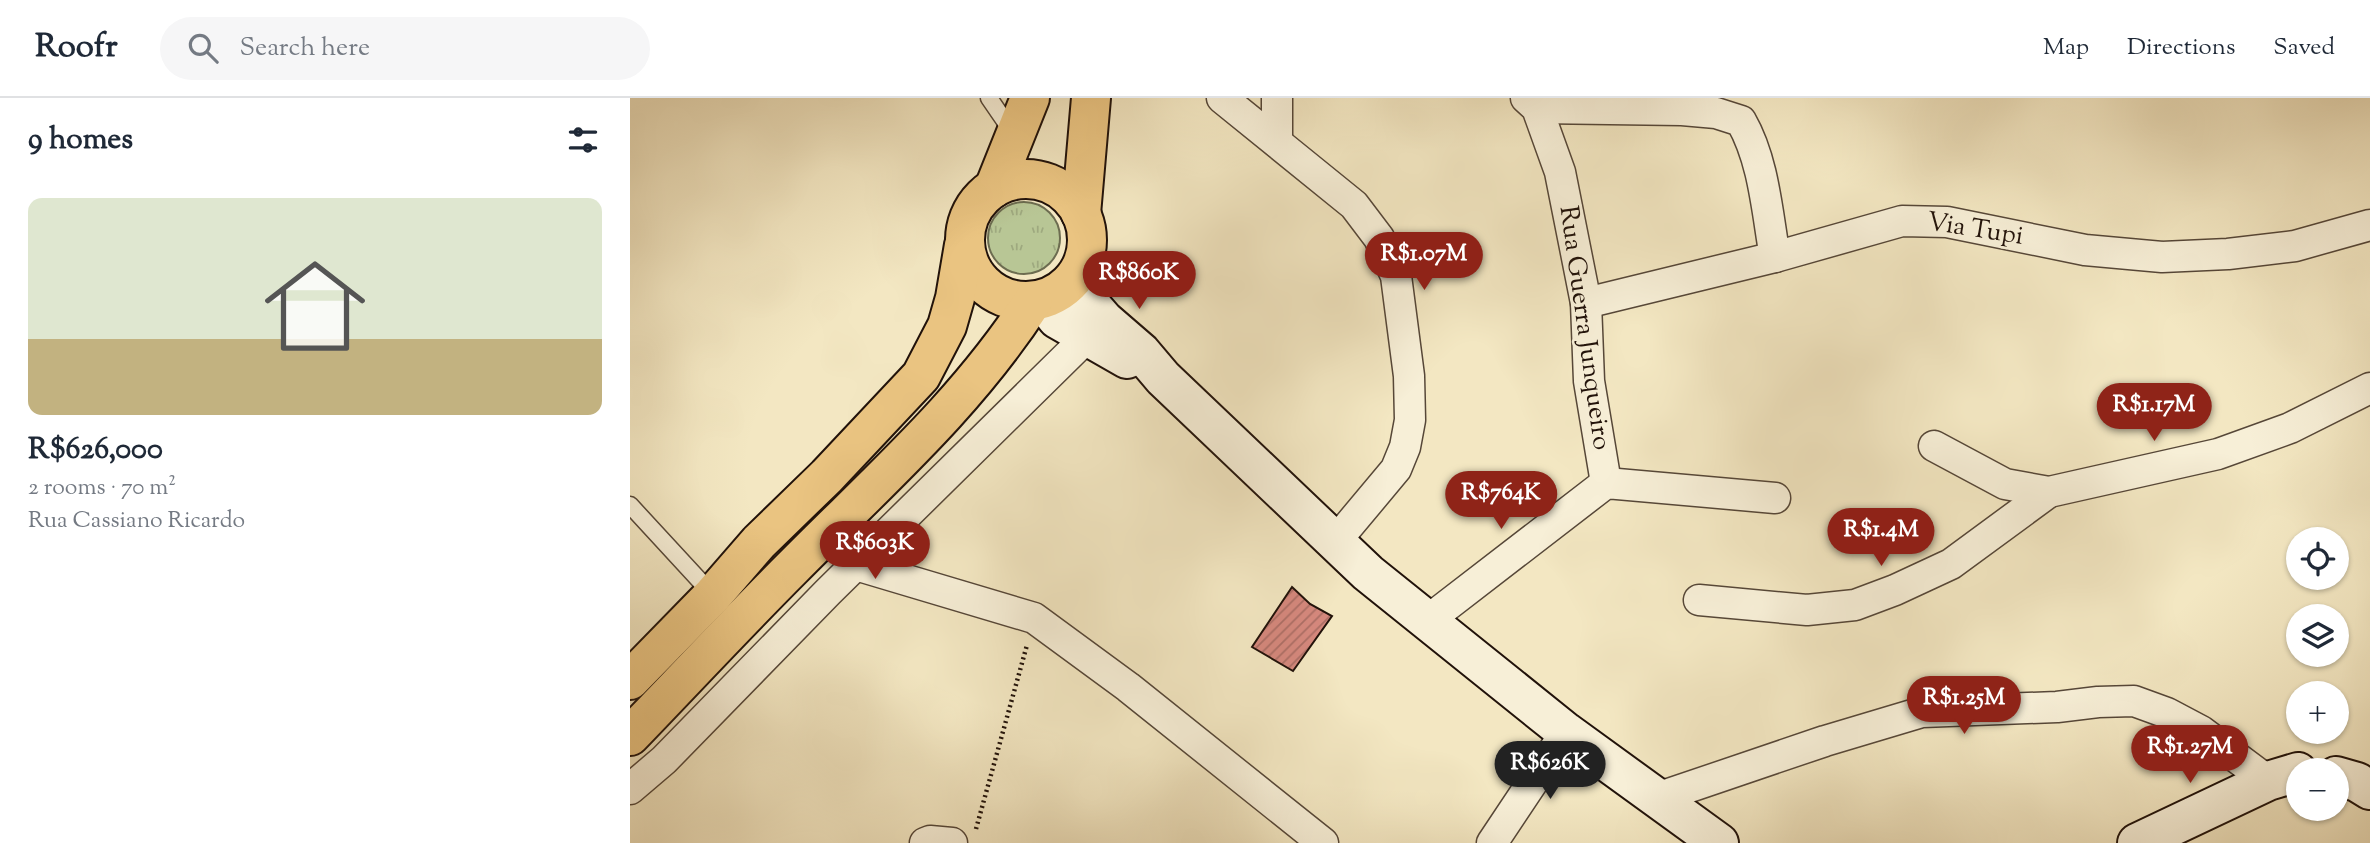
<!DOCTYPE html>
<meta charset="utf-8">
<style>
:root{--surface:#fff;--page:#f6f6f7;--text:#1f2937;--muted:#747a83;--line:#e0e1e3;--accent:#8f2418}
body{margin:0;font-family:"Sorts Mill Goudy",serif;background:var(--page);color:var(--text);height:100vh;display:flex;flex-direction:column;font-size:26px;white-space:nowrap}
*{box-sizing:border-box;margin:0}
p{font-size:23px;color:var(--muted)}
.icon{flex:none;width:38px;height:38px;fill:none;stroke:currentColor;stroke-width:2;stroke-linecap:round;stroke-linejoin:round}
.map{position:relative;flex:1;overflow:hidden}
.details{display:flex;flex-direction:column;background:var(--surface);width:630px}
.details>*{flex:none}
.controls{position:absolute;left:1656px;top:429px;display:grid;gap:14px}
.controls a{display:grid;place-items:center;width:63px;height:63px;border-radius:50%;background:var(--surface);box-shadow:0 2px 5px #0004;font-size:35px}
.price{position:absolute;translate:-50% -60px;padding:0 16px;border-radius:24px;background:var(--accent);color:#fff;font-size:23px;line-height:46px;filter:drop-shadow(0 2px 4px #0008)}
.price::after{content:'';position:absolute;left:50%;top:42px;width:21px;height:16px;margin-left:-10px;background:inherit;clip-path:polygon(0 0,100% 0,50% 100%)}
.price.selected{background:#222;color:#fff}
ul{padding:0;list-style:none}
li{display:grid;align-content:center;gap:14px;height:371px;padding:0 28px}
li+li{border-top:2px solid var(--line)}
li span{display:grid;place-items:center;height:217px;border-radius:14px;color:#555}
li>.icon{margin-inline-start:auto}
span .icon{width:126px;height:126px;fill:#fffc;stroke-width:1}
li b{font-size:30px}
h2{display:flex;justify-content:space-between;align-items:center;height:84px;padding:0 28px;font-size:30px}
header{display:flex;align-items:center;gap:42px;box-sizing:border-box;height:98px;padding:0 35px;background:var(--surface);border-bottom:2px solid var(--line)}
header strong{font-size:33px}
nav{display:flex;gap:38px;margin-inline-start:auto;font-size:24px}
.search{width:490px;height:63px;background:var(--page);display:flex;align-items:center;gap:18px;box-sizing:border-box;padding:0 24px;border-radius:38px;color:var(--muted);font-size:26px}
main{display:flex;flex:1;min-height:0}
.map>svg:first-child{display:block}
.grass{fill:url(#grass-tufts);stroke:#6c6c50;stroke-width:2}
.building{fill:url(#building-hatch);stroke:#21120a;stroke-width:2}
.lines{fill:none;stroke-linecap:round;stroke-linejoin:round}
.lane-casing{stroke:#564738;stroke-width:19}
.street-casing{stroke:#564738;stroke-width:33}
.secondary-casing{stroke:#21120a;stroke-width:42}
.primary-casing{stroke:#21120a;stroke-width:42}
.path{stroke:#21120a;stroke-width:4.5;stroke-dasharray:2 3.5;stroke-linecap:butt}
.lane{stroke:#f7efd7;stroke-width:16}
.street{stroke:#f7efd7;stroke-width:30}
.secondary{stroke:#f7efd7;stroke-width:38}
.primary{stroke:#eac481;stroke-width:38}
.labels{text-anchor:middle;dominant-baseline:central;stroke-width:5;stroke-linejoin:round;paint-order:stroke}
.street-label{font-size:26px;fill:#21120a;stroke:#f7efd7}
</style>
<header>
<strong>Roofr</strong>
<div class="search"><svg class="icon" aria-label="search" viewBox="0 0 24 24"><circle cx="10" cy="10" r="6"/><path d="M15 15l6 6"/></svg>Search here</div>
<nav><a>Map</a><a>Directions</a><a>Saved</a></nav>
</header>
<main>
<section class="details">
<h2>9 homes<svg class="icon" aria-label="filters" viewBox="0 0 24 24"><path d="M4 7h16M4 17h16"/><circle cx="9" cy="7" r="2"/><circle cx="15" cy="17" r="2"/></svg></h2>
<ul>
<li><span style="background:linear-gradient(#dfe7d0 65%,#c2b280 0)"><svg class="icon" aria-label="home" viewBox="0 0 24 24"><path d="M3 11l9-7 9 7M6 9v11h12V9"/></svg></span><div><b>R$626,000</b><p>2 rooms · 70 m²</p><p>Rua Cassiano Ricardo</p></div></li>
</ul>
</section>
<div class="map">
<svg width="1740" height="745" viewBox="0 0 1740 745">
<defs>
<pattern id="grass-tufts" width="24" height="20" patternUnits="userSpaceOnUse" patternTransform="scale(1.75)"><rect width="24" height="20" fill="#b8c695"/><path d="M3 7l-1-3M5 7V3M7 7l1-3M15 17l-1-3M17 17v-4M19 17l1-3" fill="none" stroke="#9ea97f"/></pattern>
<pattern id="building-hatch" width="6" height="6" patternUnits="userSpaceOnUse" patternTransform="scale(1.75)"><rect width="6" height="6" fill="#d5887d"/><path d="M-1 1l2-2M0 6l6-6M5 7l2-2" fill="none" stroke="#ac6e65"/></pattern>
</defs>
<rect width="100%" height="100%" fill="#f3e7c2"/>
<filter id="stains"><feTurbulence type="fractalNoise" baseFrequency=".00286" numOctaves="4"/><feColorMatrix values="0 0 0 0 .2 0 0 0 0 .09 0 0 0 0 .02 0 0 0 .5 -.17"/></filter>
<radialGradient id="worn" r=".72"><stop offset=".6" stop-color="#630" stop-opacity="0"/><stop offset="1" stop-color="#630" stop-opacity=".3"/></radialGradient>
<circle class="grass" cx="394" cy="140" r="36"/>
<path class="building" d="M662,489l18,17 22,12 -39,55 -41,-24z"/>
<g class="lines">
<defs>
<g id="lane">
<path d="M359,0l24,35"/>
<path d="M0,407l83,90"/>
</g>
<g id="street">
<path d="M592,0l132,107 25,33 17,38 13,100 1,44 -5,27 -9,22 -61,73"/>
<path d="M647,0v44"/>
<path d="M896,0l11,10 23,64 26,131 3,78 17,102"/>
<path d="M907,10l145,2 34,3 25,8c23,40 26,91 34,136"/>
<path d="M956,205l189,-46 127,-36 45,1 138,28 77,7 66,-3 67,-8 75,-21"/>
<path d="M1304,348l71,38 44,8 169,-38 72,-26 80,-40"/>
<path d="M226,467l178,53 94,69 195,156"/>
<path d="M1069,502l108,10 48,-5 40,-15 56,-26 98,-72"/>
<path d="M797,523l179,-138 169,15"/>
<path d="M0,691l34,-29 164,-168 259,-255"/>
<path d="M1027,700l168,-57 97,-29 135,-5 41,-5 36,-1 33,12 34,18 67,50"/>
<path d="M295,745l5,-2 22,2"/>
<path d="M862,745l74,-111"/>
</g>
<g id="secondary">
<path d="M441,184l33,38 37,32 22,26 205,195 198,159 153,111"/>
<path d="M412,202l15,19 70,40"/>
<path d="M1706,678l21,6 13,8"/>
<path d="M1507,745l131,-62 30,-9"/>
</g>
<g id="primary">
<circle cx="396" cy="142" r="61"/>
<path d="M364,90l36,-90"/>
<path d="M451,116l10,-116"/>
<path d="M0,582l83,-85 46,-53 68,-66 94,-100 26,-50 8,-28 9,-53"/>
<path d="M0,638c54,-56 107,-113 162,-168 87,-88 173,-162 241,-267"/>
</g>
</defs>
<use href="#lane" class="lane-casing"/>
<use href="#street" class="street-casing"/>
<use href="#secondary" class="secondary-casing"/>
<use href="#primary" class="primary-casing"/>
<path class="path" d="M346,731l51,-184"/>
<use href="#lane" class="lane"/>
<use href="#street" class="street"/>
<use href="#secondary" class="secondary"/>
<use href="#primary" class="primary"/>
</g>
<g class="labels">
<g class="street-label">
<text transform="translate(1345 132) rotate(9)">Via Tupi</text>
<text transform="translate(954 230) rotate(82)">Rua Guerra Junqueiro</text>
</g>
</g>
<rect width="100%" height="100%" filter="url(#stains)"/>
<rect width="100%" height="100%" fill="url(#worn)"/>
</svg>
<div class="controls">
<a><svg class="icon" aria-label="locate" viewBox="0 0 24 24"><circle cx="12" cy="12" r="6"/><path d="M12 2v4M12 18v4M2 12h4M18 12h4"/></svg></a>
<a><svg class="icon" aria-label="layers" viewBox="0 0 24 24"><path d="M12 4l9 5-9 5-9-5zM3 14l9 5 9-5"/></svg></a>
<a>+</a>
<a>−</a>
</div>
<b class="price" style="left:794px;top:194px">R$1.07M</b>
<b class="price" style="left:509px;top:213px">R$860K</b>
<b class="price" style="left:1524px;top:345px">R$1.17M</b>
<b class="price" style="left:871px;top:433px">R$764K</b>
<b class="price" style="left:1251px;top:470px">R$1.4M</b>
<b class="price" style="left:245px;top:483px">R$603K</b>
<b class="price" style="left:1334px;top:638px">R$1.25M</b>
<b class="price" style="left:1560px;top:687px">R$1.27M</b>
<b class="price selected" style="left:920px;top:703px">R$626K</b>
</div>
</main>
